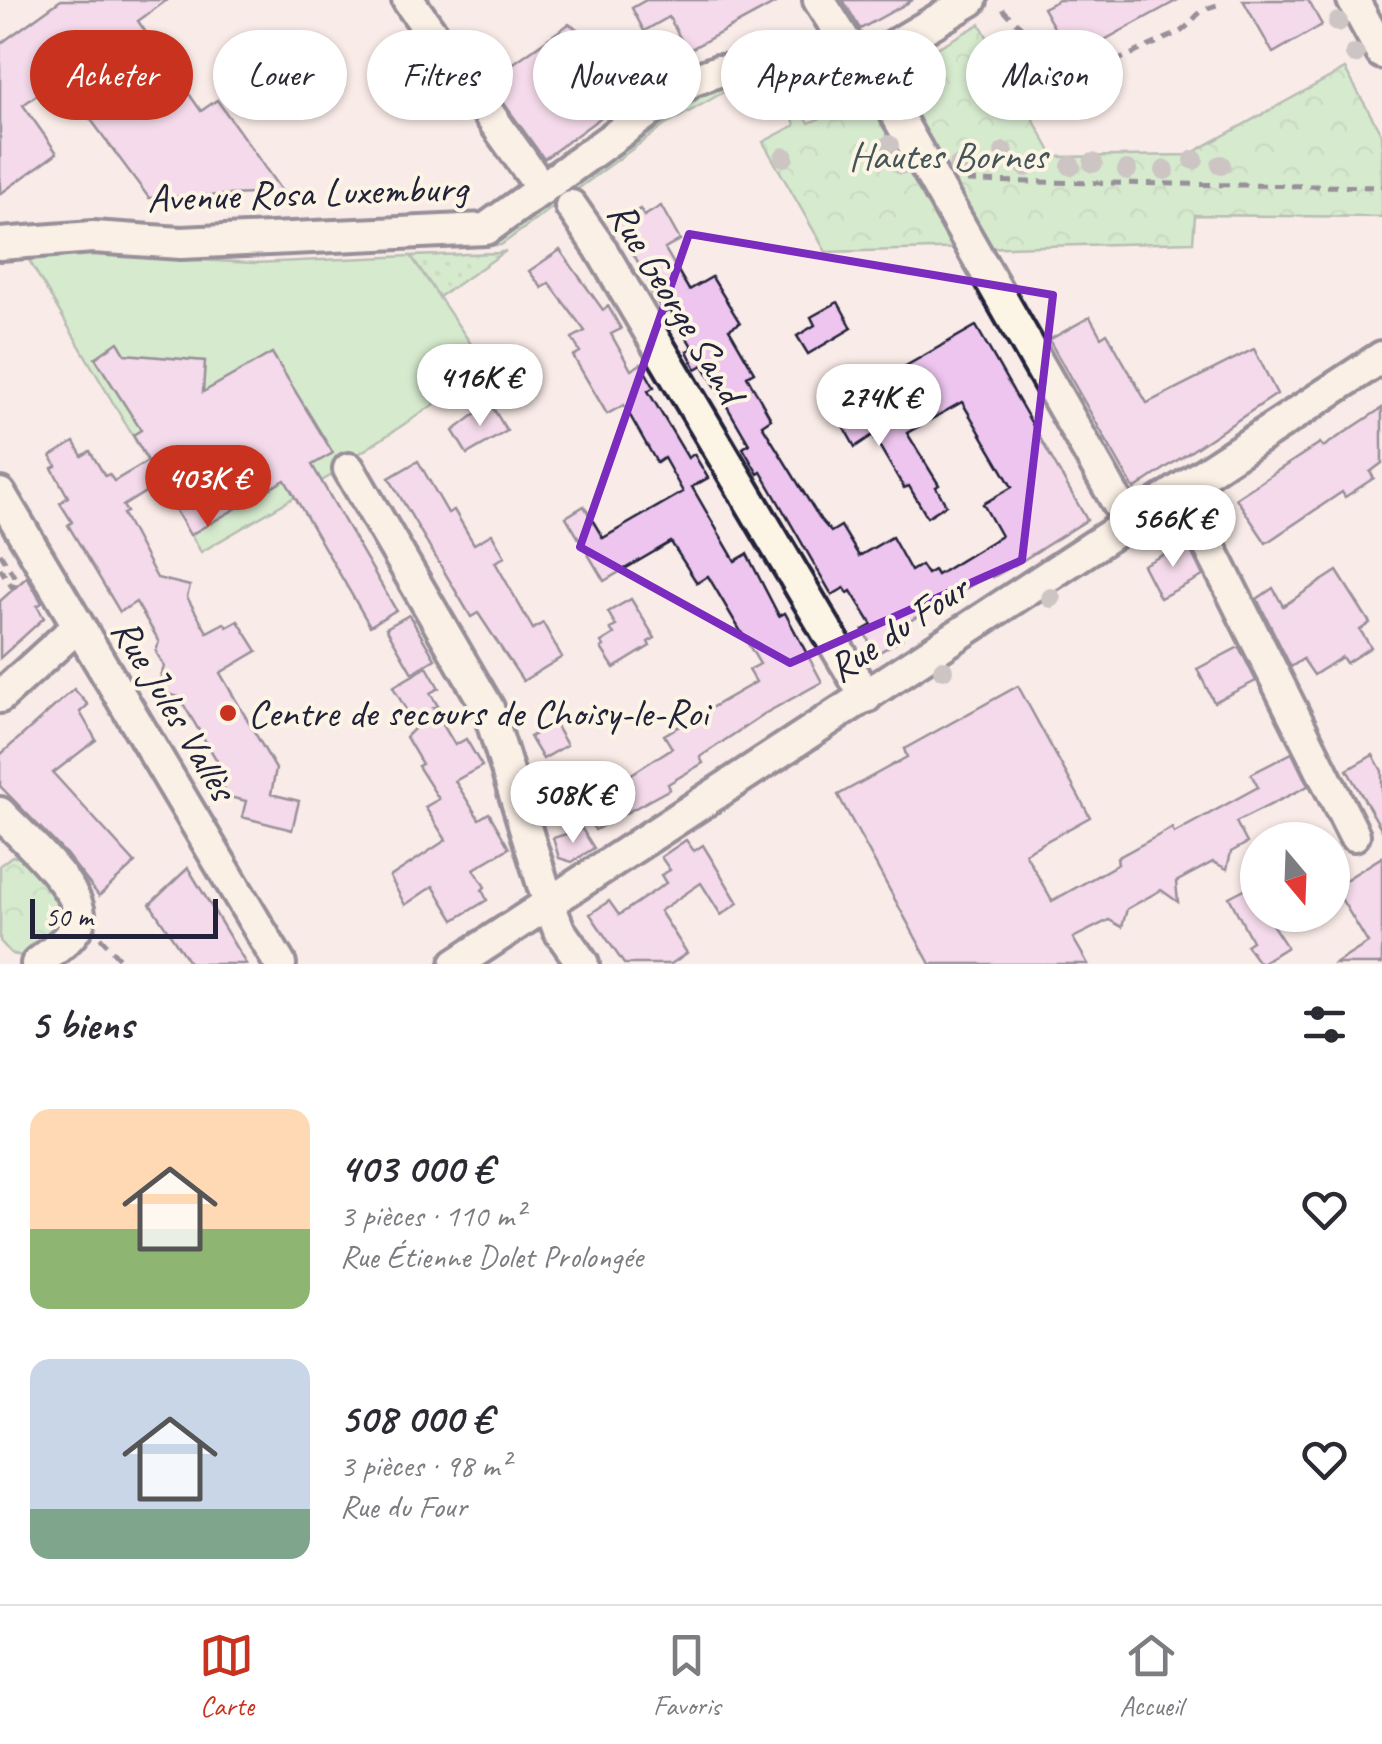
<!DOCTYPE html>
<html lang="fr">
<meta charset="utf-8">
<style>
:root{--surface:#fff;--page:#f7f7f7;--text:#2b2b33;--muted:#7c7c81;--line:#e1e1e2;--accent:#c8321e}
body{margin:0;font-family:Caveat,sans-serif;background:var(--page);color:var(--text);height:100vh;display:flex;flex-direction:column;font-size:38px;white-space:nowrap}
*{box-sizing:border-box;margin:0}
p{font-size:32px;color:var(--muted)}
.icon{flex:none;width:55px;height:55px;fill:none;stroke:currentColor;stroke-width:2;stroke-linecap:round;stroke-linejoin:round}
.map{position:relative;height:964px;overflow:hidden}
.details{display:flex;flex-direction:column;background:var(--surface);flex:1}
.details>*{flex:none}
.guide{position:absolute;left:30px;top:30px;width:1322px;height:90px;display:flex;gap:20px}
.needle{width:65px;rotate:161deg}
.fabs{position:absolute;left:1240px;top:822px;display:grid;gap:20px}
.fabs a{display:grid;place-items:center;width:110px;height:110px;border-radius:50%;background:var(--surface);box-shadow:0 2px 8px #0004;font-size:50px}
.scale{position:absolute;left:30px;bottom:25px;width:188px;box-sizing:border-box;padding-left:10px;border:5px solid #22223b;border-top:0;font-size:28px;line-height:35px;white-space:nowrap;color:#22223b;-webkit-text-stroke:8px #fcf5e5;paint-order:stroke}
.price{position:absolute;translate:-50% -85px;padding:0 22px;border-radius:35px;background:#fff;color:#222;font-size:32px;line-height:65px;filter:drop-shadow(0 2px 5px #0008)}
.price::after{content:'';position:absolute;left:50%;top:60px;width:30px;height:22px;margin-left:-15px;background:inherit;clip-path:polygon(0 0,100% 0,50% 100%)}
.price.selected{background:var(--accent);color:#fff}
ul{padding:0;list-style:none}
li{display:flex;align-items:center;gap:30px;height:250px;padding:0 30px}
li span{display:grid;place-items:center;flex:none;width:280px;height:200px;border-radius:20px;color:#555}
li>.icon{margin-inline-start:auto}
span .icon{width:120px;height:120px;fill:#fffc;stroke-width:1}
li b{font-size:42px}
h2{display:flex;justify-content:space-between;align-items:center;height:120px;padding:0 30px;font-size:42px}
.pill{padding:0 35px;border-radius:45px;background:var(--surface);box-shadow:0 2px 8px #0004;font-size:35px;line-height:90px}
.pill.selected{background:var(--accent);color:#fff}
.tabs{display:flex;justify-content:space-around;align-items:center;height:140px;border-top:2px solid var(--line);background:var(--surface);font-size:28px;color:var(--muted)}
.tabs a{display:grid;justify-items:center;gap:5px}
.tabs .selected{color:var(--accent)}
.map>svg:first-child{display:block}
.grass{fill:url(#grass-dots);stroke:#678675;stroke-width:2.5}
.park{fill:url(#park-crowns);stroke:#678675;stroke-width:2.5}
.garden{fill:#ace9af;stroke:#678675;stroke-width:2.5}
.building{fill:#edc5ee;stroke:#22223b;stroke-width:2.5}
.lines{fill:none;stroke-linecap:round;stroke-linejoin:round}
.minor-casing{stroke:#22223b;stroke-width:38}
.path{stroke:#22223b;stroke-width:5;stroke-dasharray:10 8;stroke-linecap:butt}
.minor{stroke:#fcf5e5;stroke-width:30}
.tree{fill:#959898}
.marked{fill:none;stroke:#7b2cbf;stroke-width:8;stroke-linejoin:round}
.poi-dot{fill:#c8321e;stroke:#fcf5e5;stroke-width:4}
.labels{text-anchor:middle;dominant-baseline:central;stroke-width:8;stroke-linejoin:round;paint-order:stroke}
.park-label{font-size:40px;fill:#445458;stroke:#fcf5e5}
.street-label{font-size:40px;fill:#22223b;stroke:#fcf5e5}
.poi-label{font-size:40px;fill:#22223b;stroke:#fcf5e5;text-anchor:start}
</style>
<div class="map">
<svg width="1382" height="964" viewBox="0 0 1382 964">
<defs>
<pattern id="grass-dots" width="8" height="8" patternUnits="userSpaceOnUse" patternTransform="scale(2.5)"><rect width="8" height="8" fill="#ace9af"/><path d="M2 2h.1M6 6h.1" fill="none" stroke="#94c897" stroke-width="1.8" stroke-linecap="round"/></pattern>
<pattern id="park-crowns" width="20" height="18" patternUnits="userSpaceOnUse" patternTransform="scale(2.5)"><rect width="20" height="18" fill="#ace9af"/><path d="M2 6a3 3 0 1 1 6 0M12 15a3 3 0 1 1 6 0" fill="none" stroke="#94c897"/></pattern>
</defs>
<rect width="100%" height="100%" fill="#f9ebe7"/>
<filter id="ink" filterUnits="userSpaceOnUse"><feTurbulence type="fractalNoise" baseFrequency=".01" numOctaves="2"/><feDisplacementMap in="SourceGraphic" scale="20" xChannelSelector="R" yChannelSelector="G"/><feConvolveMatrix kernelMatrix="1 2 1 2 8 2 1 2 1" color-interpolation-filters="sRGB"/></filter>
<g filter="url(#ink)">
<g class="grass">
<path d="M738,84l-74,42 -163,119 -279,10 262,-14 217,-155z"/>
<path d="M506,251l-67,46 -28,-41 87,-3z"/>
</g>
<g class="park">
<path d="M980,24l74,133 134,-2 157,-86 37,66v82l-187,-2 -2,27 -367,10 -63,-110 32,-17 -2,-7 10,-6 6,11 19,-8 -9,-18 9,-6 7,12 28,-16 5,8 47,-25 -3,-8z"/>
<path d="M12,856c27,4 48,38 53,63l-4,7 -39,30 -10,-2 -12,-13v-76z"/>
</g>
<path class="garden" d="M64,253l190,10 157,-7 77,113 -152,100 1,3 -136,80 -175,-297z"/>
<g class="building">
<path d="M61,0h106l-29,21 63,90 16,-11 66,93 -134,5 -89,-120 -37,27 34,48 -57,41v-150z"/>
<path d="M646,0h135l-94,51 -18,-34 -25,14 -12,-23z"/>
<path d="M843,0h70l-53,29z"/>
<path d="M1059,0h119l-107,58 -28,-50z"/>
<path d="M1243,0h65l14,25 -49,28z"/>
<path d="M569,24l10,6 47,69 -82,60 -56,-78z"/>
<path d="M661,206l19,34 -15,9 24,41 23,-13 28,46 -11,6 25,43 -7,4 24,43 -9,6 58,94 11,13 10,-6 18,30 33,-19 19,34 10,-6 6,9 7,-4 3,5 64,-39 -18,-32 29,-17 -50,-85 -55,31 32,52 -3,2 10,18 -19,12 -18,-31 -5,2 -31,-53 -18,12 -13,-23 71,-41 -9,-16 72,-41 111,194 -70,44 -24,13 -2,-3 -95,55 6,10 -26,15 -13,-24 9,-5 -21,-34 -3,2 -4,-5 -12,7 -71,-123 -3,2 -15,-26 6,-4 -46,-79 -7,4 -9,-18 6,-3 -23,-38 -6,3 -14,-23 3,-2 -37,-64 24,-15 4,7z"/>
<path d="M560,250l43,60 5,-4 13,23 -10,5 20,36 10,-6 13,23 -6,4 40,67 6,-4 14,24 -16,9 43,74 12,-7 32,62 6,-3 37,69 -58,32 -64,43 3,6 -35,21 2,5 -75,41 -12,-20 11,-6 -3,-4 81,-52 -8,-13 92,-53 -7,-12 11,-6 -52,-88 -11,7 -26,-41 -67,39 -38,-64 18,-11 19,32 80,-46 -19,-34 -7,5 -33,-58 -17,9 -34,-58 7,-4 -8,-14 13,-7 -36,-48 -7,5 -13,-17z"/>
<path d="M838,302l14,26 -44,26 -11,-18 18,-11 -4,-8z"/>
<path d="M1090,317l11,20 6,-4 40,70 107,-54 23,45 -143,95 -85,-149z"/>
<path d="M118,342l7,12 80,7 -2,31 69,-39 61,100 -21,12 84,145 -26,16 -85,-146 -95,55 -30,-52 -37,23 4,6 -4,2 34,64 33,8 -3,11 20,35 17,-9 3,4 11,-6 19,30 -37,22 56,96 -5,25 28,7 -7,29 -50,-13 4,-16 -17,-4 -14,-24 7,-4 -43,-72 -11,-3 -8,-14 4,-14 -8,-14 3,-11 -23,-39 -16,10 -52,-87 4,-3 -12,-19 8,-6 -16,-29 4,-2 -5,-10 23,-14 8,14 8,-5 15,25 4,-2 5,7 34,-20 -15,-26 8,-5 -46,-72z"/>
<path d="M490,403l17,28 -40,23 -14,-23z"/>
<path d="M1382,408v55l-12,9 4,6 -29,19 -3,-5 -76,51 -30,-45 84,-55 3,4z"/>
<path d="M418,461l30,52 6,-3 20,34 18,-10 13,23 -10,5 38,67 10,-6 19,34 -39,24 -45,-68 -7,4 -82,-139z"/>
<path d="M1187,543l16,33 -43,22 -17,-33z"/>
<path d="M1337,571l33,52 -10,7 11,17 -25,16 -4,-6 -28,18 -11,-16 -12,8 -34,-68 16,-11 10,18z"/>
<path d="M27,577l15,26 -5,3 7,12 -44,40v-57z"/>
<path d="M631,599l24,39 -7,4 2,4 -36,22 -13,-20 3,-2 -3,-4 13,-8 -4,-5 6,-3 -8,-14z"/>
<path d="M409,615l26,44 -23,14 -26,-45z"/>
<path d="M1239,647l17,34 -42,21 -17,-33z"/>
<path d="M427,667l12,21 -9,5 8,13 -5,2 22,37 11,-6 16,27 -27,15 24,38 10,-6 20,35 -35,21 11,18 -3,3 5,10 -33,20 -21,-34 -28,19 -15,-28 56,-37 -21,-33 14,-8 -21,-33 4,-2 -16,-27 10,-10 -23,-40z"/>
<path d="M1018,686l72,131 -65,36 27,48 66,-37 -1,-6 55,-30 2,5 84,-46 -7,-13 41,-21 16,33 -72,36 11,21 -16,9 -4,17 -14,-7 -37,20 2,20 -17,-12 -34,19 -5,18 -13,-7 -36,18 15,26h-158l-92,-169 69,-38 -3,-8z"/>
<path d="M74,689l14,16 -8,7 16,28 -43,33 82,90 -36,33 -33,-42 -66,-68v-31z"/>
<path d="M554,723l13,22 -24,14 -13,-22z"/>
<path d="M1373,755l9,16v59l-35,-60z"/>
<path d="M582,829l12,19 -22,14 -13,-4 -6,-20z"/>
<path d="M686,840l8,11 9,-6 35,58 -17,12 -20,-32 -41,28 27,42 -16,11h-47l-34,-50 19,-13 10,14 47,-32 -5,-8 9,-5 -9,-13z"/>
<path d="M1382,857v107h-47l33,-21 -34,-56z"/>
<path d="M188,868l17,28 41,68h-56l-40,-60z"/>
<path d="M1258,882v33h8l21,32 -27,17 -14,-19 6,-4 -23,-44z"/>
</g>
<g class="lines">
<defs>
<g id="minor">
<path d="M408,0l134,189"/>
<path d="M819,0l29,46 33,41 248,436"/>
<path d="M1353,0l29,53"/>
<path d="M571,206l29,42 266,449"/>
<path d="M0,244l93,-7 88,6 305,-14 205,-148 27,-10 132,-3 15,-5 106,-63"/>
<path d="M349,469l139,239 61,196 10,26 24,34"/>
<path d="M1181,490l173,345"/>
<path d="M0,494l280,470"/>
<path d="M0,697l78,-71"/>
<path d="M0,813c19,21 93,84 77,113 -8,15 -27,27 -40,38"/>
<path d="M456,964l926,-607"/>
</g>
</defs>
<use href="#minor" class="minor-casing"/>
<g class="path">
<path d="M1003,9c9,12 20,18 29,28 15,17 21,37 47,41l101,-46c16,-11 14,-21 37,-27"/>
<path d="M967,181l415,6"/>
<path d="M0,553l17,28 -5,6 -12,-19"/>
<path d="M100,937l24,27"/>
</g>
<use href="#minor" class="minor"/>
</g>
<g class="tree">
<circle cx="1338" cy="22" r="10"/>
<circle cx="1355" cy="54" r="10"/>
<circle cx="889" cy="145" r="10"/>
<circle cx="1004" cy="152" r="10"/>
<circle cx="784" cy="157" r="10"/>
<circle cx="1194" cy="160" r="10"/>
<circle cx="1093" cy="163" r="10"/>
<circle cx="901" cy="165" r="10"/>
<circle cx="1221" cy="165" r="10"/>
<circle cx="958" cy="166" r="10"/>
<circle cx="1071" cy="166" r="10"/>
<circle cx="1026" cy="167" r="10"/>
<circle cx="1127" cy="170" r="10"/>
<circle cx="1165" cy="170" r="10"/>
<circle cx="1051" cy="598" r="10"/>
<circle cx="943" cy="670" r="10"/>
</g>
</g>
<path d="M0 0H1382V964H0ZM689,234l364,61 -31,265 -232,103 -210,-116z" fill="#f9ebe7" fill-opacity=".55" fill-rule="evenodd"/>
<path class="marked" d="M689,234l364,61 -31,265 -232,103 -210,-116z"/>
<circle class="poi-dot" cx="228" cy="713" r="10"/>
<g class="labels">
<g class="park-label">
<text x="948" y="156">Hautes Bornes</text>
</g>
<g class="street-label">
<text transform="translate(307 193) rotate(-2)">Avenue Rosa Luxemburg</text>
<text transform="translate(676 302) rotate(59)">Rue George Sand</text>
<text transform="translate(898 628) rotate(-34)">Rue du Four</text>
<text transform="translate(174 709) rotate(59)">Rue Jules Vallès</text>
</g>
<g class="poi-label">
<text x="248" y="713">Centre de secours de Choisy-le-Roi</text>
</g>
</g>
</svg>
<div class="fabs">
<a><svg class="needle" viewBox="-14 -14 28 28"><path d="M0-13l5 13h-10z" fill="#e53935"/><path d="M0 13l5-13h-10z" fill="#7c7c81"/></svg></a>
</div>
<div class="scale">50 m</div>
<b class="price" style="left:480px;top:429px">416K €</b>
<b class="price" style="left:879px;top:449px">274K €</b>
<b class="price selected" style="left:208px;top:530px">403K €</b>
<b class="price" style="left:1173px;top:570px">566K €</b>
<b class="price" style="left:573px;top:846px">508K €</b>
<div class="guide">
<a class="pill selected">Acheter</a>
<a class="pill">Louer</a>
<a class="pill">Filtres</a>
<a class="pill">Nouveau</a>
<a class="pill">Appartement</a>
<a class="pill">Maison</a>
</div>
</div>
<section class="details">
<h2>5 biens<svg class="icon" aria-label="filters" viewBox="0 0 24 24"><path d="M4 7h16M4 17h16"/><circle cx="9" cy="7" r="2"/><circle cx="15" cy="17" r="2"/></svg></h2>
<ul>
<li><span style="background:linear-gradient(#ffd9b3 60%,#8fb573 0)"><svg class="icon" aria-label="home" viewBox="0 0 24 24"><path d="M3 11l9-7 9 7M6 9v11h12V9"/></svg></span><div><b>403 000 €</b><p>3 pièces · 110 m²</p><p>Rue Étienne Dolet Prolongée</p></div><svg class="icon" aria-label="heart" viewBox="0 0 24 24"><path d="M12 20l-8-8c-3-5 5-10 8-4 3-6 11-1 8 4z"/></svg></li>
<li><span style="background:linear-gradient(#c9d6e8 75%,#7fa58c 0)"><svg class="icon" aria-label="home" viewBox="0 0 24 24"><path d="M3 11l9-7 9 7M6 9v11h12V9"/></svg></span><div><b>508 000 €</b><p>3 pièces · 98 m²</p><p>Rue du Four</p></div><svg class="icon" aria-label="heart" viewBox="0 0 24 24"><path d="M12 20l-8-8c-3-5 5-10 8-4 3-6 11-1 8 4z"/></svg></li>
</ul>
</section>
<nav class="tabs">
<a class="selected"><svg class="icon" aria-label="map" viewBox="0 0 24 24"><path d="M3 6l6-2 6 2 6-2v14l-6 2-6-2-6 2zM9 4v14M15 6v14"/></svg>Carte</a>
<a><svg class="icon" aria-label="saved" viewBox="0 0 24 24"><path d="M7 4h10v16l-5-4-5 4z"/></svg>Favoris</a>
<a><svg class="icon" aria-label="home" viewBox="0 0 24 24"><path d="M3 11l9-7 9 7M6 9v11h12V9"/></svg>Accueil</a>
</nav>
